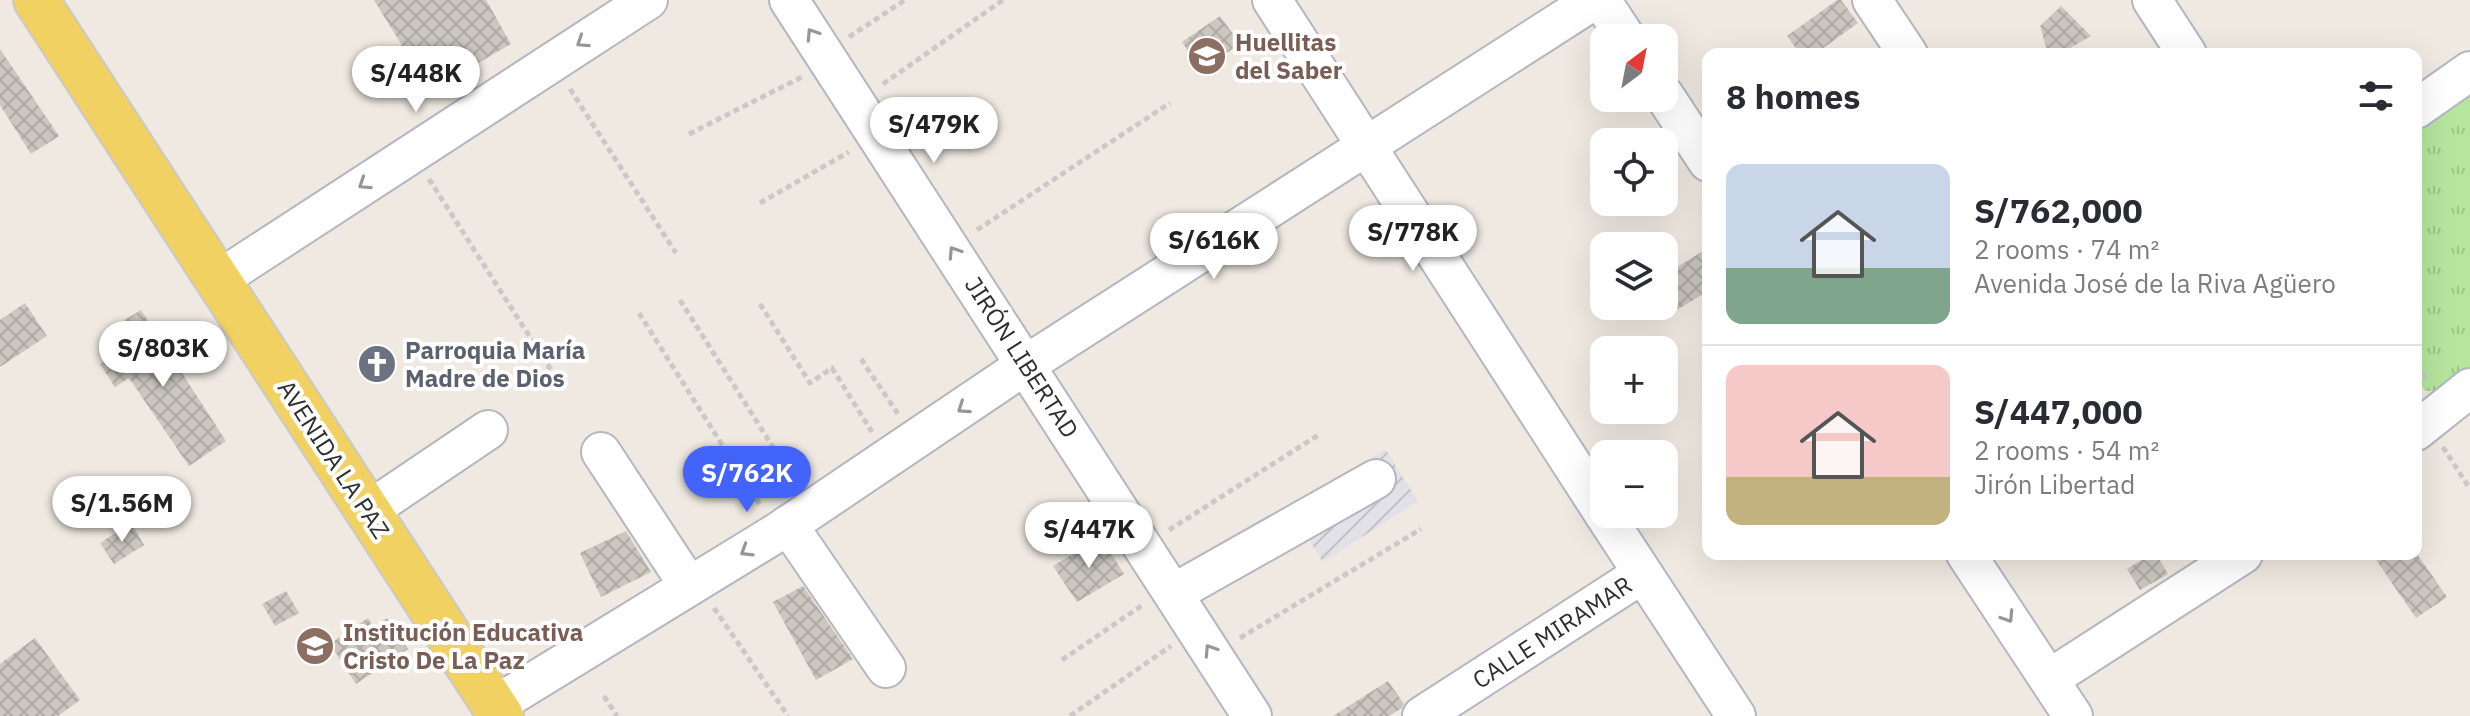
<!DOCTYPE html>
<meta charset="utf-8">
<style>
:root{--surface:#fff;--page:#f2f2f3;--text:#2b2b33;--muted:#7c7c81;--line:#e1e1e2;--accent:#4264fb}
body{margin:0;font-family:"IBM Plex Sans",sans-serif;background:var(--page);color:var(--text);height:100vh;display:flex;flex-direction:column;font-size:30px;white-space:nowrap}
*{box-sizing:border-box;margin:0}
p{font-size:26px;color:var(--muted)}
.icon{flex:none;width:44px;height:44px;fill:none;stroke:currentColor;stroke-width:2;stroke-linecap:round;stroke-linejoin:round}
.map{position:relative;flex:1;overflow:hidden}
.drawer{position:absolute;left:1702px;top:48px;width:720px;height:512px;display:flex;flex-direction:column;background:var(--surface);border-radius:16px;box-shadow:0 8px 32px #0002}
.drawer>*{flex:none}
.needle{width:52px;rotate:32deg}
.controls{position:absolute;left:1590px;top:24px;display:grid;gap:16px}
.controls a{display:grid;place-items:center;width:88px;height:88px;border-radius:16px;background:var(--surface);box-shadow:0 8px 32px #0002;font-size:40px}
.price{position:absolute;translate:-50% -68px;padding:0 18px;border-radius:28px;background:#fff;color:#222;font-size:26px;line-height:52px;filter:drop-shadow(0 2px 4px #0008)}
.price::after{content:'';position:absolute;left:50%;top:48px;width:24px;height:18px;margin-left:-12px;background:inherit;clip-path:polygon(0 0,100% 0,50% 100%)}
.price.on{background:var(--accent);color:#fff}
ul{padding:0;list-style:none}
li{display:flex;align-items:center;gap:24px;height:200px;padding:0 24px}
li+li{border-top:2px solid var(--line)}
li span{display:grid;place-items:center;flex:none;width:224px;height:160px;border-radius:16px;color:#555}
li>.icon{margin-inline-start:auto}
span .icon{width:96px;height:96px;fill:#fffc;stroke-width:1}
li b{font-size:34px}
h2{display:flex;justify-content:space-between;align-items:center;height:96px;padding:0 24px;font-size:34px}
.map>svg:first-child{display:block}
.industrial{fill:url(#industrial-furrows)}
.grass{fill:url(#grass-tufts)}
.building{fill:url(#building-cross-hatch)}
.lines{fill:none;stroke-linecap:round;stroke-linejoin:round}
.minor-casing{stroke:#b4b7c1;stroke-width:42}
.major-casing{stroke:#c9c9c9;stroke-width:48}
.path{stroke:#c9c9c9;stroke-width:5;stroke-dasharray:6 4;stroke-linecap:butt}
.minor{stroke:#fff;stroke-width:38}
.major{stroke:#f2d163;stroke-width:44}
.oneway{stroke:#969696}
.labels{text-anchor:middle;dominant-baseline:central;stroke-width:8;stroke-linejoin:round;paint-order:stroke}
.education-label{font-size:24px;font-weight:bold;fill:#785e54;stroke:#fff;text-anchor:start}
.worship-label{font-size:24px;font-weight:bold;fill:#5b616d;stroke:#fff;text-anchor:start}
.street-label{font-size:24px;fill:#2e2e2e;stroke:#fff}
</style>
<div class="map">
<svg width="2470" height="716" viewBox="0 0 2470 716">
<defs>
<pattern id="industrial-furrows" width="10" height="10" patternUnits="userSpaceOnUse" patternTransform="scale(2)"><rect width="10" height="10" fill="#e3e1e8"/><path d="M-1 1l2-2M0 10L10 0M9 11l2-2" fill="none" stroke="#c3c1c7"/></pattern>
<pattern id="grass-tufts" width="24" height="20" patternUnits="userSpaceOnUse" patternTransform="scale(2)"><rect width="24" height="20" fill="#b6e59e"/><path d="M3 7l-1-3M5 7V3M7 7l1-3M15 17l-1-3M17 17v-4M19 17l1-3" fill="none" stroke="#9dc588"/></pattern>
<pattern id="building-cross-hatch" width="8" height="8" patternUnits="userSpaceOnUse" patternTransform="scale(2)"><rect width="8" height="8" fill="#cbc7bf"/><path d="M0 0l8 8M0 8l8-8" fill="none" stroke="#afaba4"/></pattern>
</defs>
<rect width="100%" height="100%" fill="#efe9e1"/>
<path class="industrial" d="M1385,449l33,52 -95,61 -33,-52z"/>
<path class="grass" d="M2470,83v293l-18,15h-27l-9,-13v-255z"/>
<g class="building">
<path d="M374,0h112l25,44 -81,47z"/>
<path d="M1837,0h4l17,23 -43,31h-15l-13,-18z"/>
<path d="M2061,6l30,30 -31,18h-12l-8,-28z"/>
<path d="M1220,16l20,28 -39,26 -19,-28z"/>
<path d="M0,49l59,87 -28,18 -31,-49z"/>
<path d="M1708,248v43l-44,27v-43z"/>
<path d="M25,303l22,33 -47,31v-47z"/>
<path d="M141,310l85,131 -37,25 -60,-88 -14,9 -15,-23 28,-17 -13,-21z"/>
<path d="M131,523l13,22 -30,19 -14,-21z"/>
<path d="M626,531l25,41 -50,25 -21,-44z"/>
<path d="M1101,537l23,37 -47,28 -24,-36z"/>
<path d="M2151,554h5l12,20 -28,16 -13,-21z"/>
<path d="M2372,554h45l30,43 -31,21z"/>
<path d="M803,586l50,73 -37,21 -43,-78z"/>
<path d="M286,591l13,22 -24,13 -13,-22z"/>
<path d="M368,618l5,9 14,-9 21,31 -52,35 -26,-40z"/>
<path d="M35,638l45,62 -22,16h-58v-52z"/>
<path d="M1388,681l16,23 -2,4 -13,8h-56z"/>
</g>
<g class="lines">
<defs>
<g id="minor">
<path d="M789,0l463,716"/>
<path d="M1272,0l332,514"/>
<path d="M1601,0l25,38"/>
<path d="M1872,0l36,54"/>
<path d="M2152,0l35,54"/>
<path d="M1664,95l44,67"/>
<path d="M2416,109l54,-38"/>
<path d="M218,280l430,-280"/>
<path d="M2416,431l54,-43"/>
<path d="M601,452l88,134"/>
<path d="M368,511l120,-81"/>
<path d="M1604,514l132,202"/>
<path d="M788,525l98,143"/>
<path d="M1966,554l107,162"/>
<path d="M1174,593l202,-114"/>
<path d="M2049,679l194,-125"/>
<path d="M494,706l284,-174 249,-168 567,-364"/>
<path d="M1422,716l220,-142"/>
</g>
<path id="major" d="M36,0l465,716"/>
</defs>
<use href="#minor" class="minor-casing"/>
<use href="#major" class="major-casing"/>
<g class="path">
<path d="M849,37l56,-37"/>
<path d="M883,84l120,-84"/>
<path d="M570,89l106,164"/>
<path d="M689,134l113,-57"/>
<path d="M429,179l122,191"/>
<path d="M760,203l89,-51"/>
<path d="M977,230l193,-127"/>
<path d="M680,300l115,182"/>
<path d="M760,304l50,79 22,-15 40,64"/>
<path d="M639,313l121,192"/>
<path d="M861,359l37,55"/>
<path d="M2416,366l11,15"/>
<path d="M2443,447l27,42"/>
<path d="M1169,530l151,-96"/>
<path d="M714,608l74,108"/>
<path d="M1240,638l181,-109"/>
<path d="M1062,660l82,-56"/>
<path d="M604,696l13,20"/>
<path d="M1070,716l101,-70"/>
</g>
<use href="#minor" class="minor"/>
<use href="#major" class="major"/>
</g>
<defs><path id="oneway-chevron" d="M-2-3.5L2.5 0L-2 3.5" fill="none" stroke-width="1.6" stroke-linecap="round" stroke-linejoin="round" transform="scale(2)"/></defs>
<g class="oneway">
<use href="#oneway-chevron" transform="translate(812 34) rotate(-123)"/>
<use href="#oneway-chevron" transform="translate(582 42) rotate(147)"/>
<use href="#oneway-chevron" transform="translate(364 184) rotate(147)"/>
<use href="#oneway-chevron" transform="translate(954 252) rotate(-123)"/>
<use href="#oneway-chevron" transform="translate(963 408) rotate(146)"/>
<use href="#oneway-chevron" transform="translate(746 551) rotate(148)"/>
<use href="#oneway-chevron" transform="translate(2008 617) rotate(57)"/>
<use href="#oneway-chevron" transform="translate(1210 650) rotate(-123)"/>
</g>
<defs>
<symbol id="school-disc" viewBox="-11 -11 22 22"><circle r="9.5" fill="#8d6e63" stroke="#fff"/><path d="M0-5L7-2L0 1L-7-2ZM-4 1L0 2.5L4 1V4Q0 6-4 4Z" fill="#fff"/></symbol>
<symbol id="church-disc" viewBox="-11 -11 22 22"><circle r="9.5" fill="#6b7280" stroke="#fff"/><path d="M-1.2-6h2.4v3.5h3.3v2.4h-3.3V6h-2.4V-.1h-3.3v-2.4h3.3Z" fill="#fff"/></symbol>
</defs>
<g fill-rule="evenodd">
<use href="#school-disc" x="1185" y="34" width="44" height="44"/>
<use href="#church-disc" x="355" y="342" width="44" height="44"/>
<use href="#school-disc" x="293" y="624" width="44" height="44"/>
</g>
<g class="labels">
<g class="education-label">
<text x="1235" y="42">Huellitas<tspan x="1235" dy="28">del Saber</tspan></text>
<text x="343" y="632">Institución Educativa<tspan x="343" dy="28">Cristo De La Paz</tspan></text>
</g>
<g class="worship-label">
<text x="405" y="350">Parroquia María<tspan x="405" dy="28">Madre de Dios</tspan></text>
</g>
<g class="street-label">
<text transform="translate(1022 357) rotate(57)">JIRÓN LIBERTAD</text>
<text transform="translate(334 459) rotate(57)">AVENIDA LA PAZ</text>
<text transform="translate(1552 632) rotate(-33)">CALLE MIRAMAR</text>
</g>
</g>
</svg>
<div class="controls">
<a><svg class="needle" viewBox="-14 -14 28 28"><path d="M0-13l5 13h-10z" fill="#e53935"/><path d="M0 13l5-13h-10z" fill="#7c7c81"/></svg></a>
<a><svg class="icon" aria-label="locate" viewBox="0 0 24 24"><circle cx="12" cy="12" r="6"/><path d="M12 2v4M12 18v4M2 12h4M18 12h4"/></svg></a>
<a><svg class="icon" aria-label="layers" viewBox="0 0 24 24"><path d="M12 4l9 5-9 5-9-5zM3 14l9 5 9-5"/></svg></a>
<a>+</a>
<a>−</a>
</div>
<b class="price" style="left:416px;top:114px">S/448K</b>
<b class="price" style="left:934px;top:165px">S/479K</b>
<b class="price" style="left:1413px;top:273px">S/778K</b>
<b class="price" style="left:1214px;top:281px">S/616K</b>
<b class="price" style="left:163px;top:389px">S/803K</b>
<b class="price on" style="left:747px;top:514px">S/762K</b>
<b class="price" style="left:122px;top:544px">S/1.56M</b>
<b class="price" style="left:1089px;top:570px">S/447K</b>
<section class="drawer">
<h2>8 homes<svg class="icon" aria-label="filters" viewBox="0 0 24 24"><path d="M4 7h16M4 17h16"/><circle cx="9" cy="7" r="2"/><circle cx="15" cy="17" r="2"/></svg></h2>
<ul>
<li><span style="background:linear-gradient(#c9d6e8 65%,#7fa58c 0)"><svg class="icon" aria-label="home" viewBox="0 0 24 24"><path d="M3 11l9-7 9 7M6 9v11h12V9"/></svg></span><div><b>S/762,000</b><p>2 rooms · 74 m²</p><p>Avenida José de la Riva Agüero</p></div></li>
<li><span style="background:linear-gradient(#f6c9c9 70%,#c2b280 0)"><svg class="icon" aria-label="home" viewBox="0 0 24 24"><path d="M3 11l9-7 9 7M6 9v11h12V9"/></svg></span><div><b>S/447,000</b><p>2 rooms · 54 m²</p><p>Jirón Libertad</p></div></li>
</ul>
</section>
</div>
